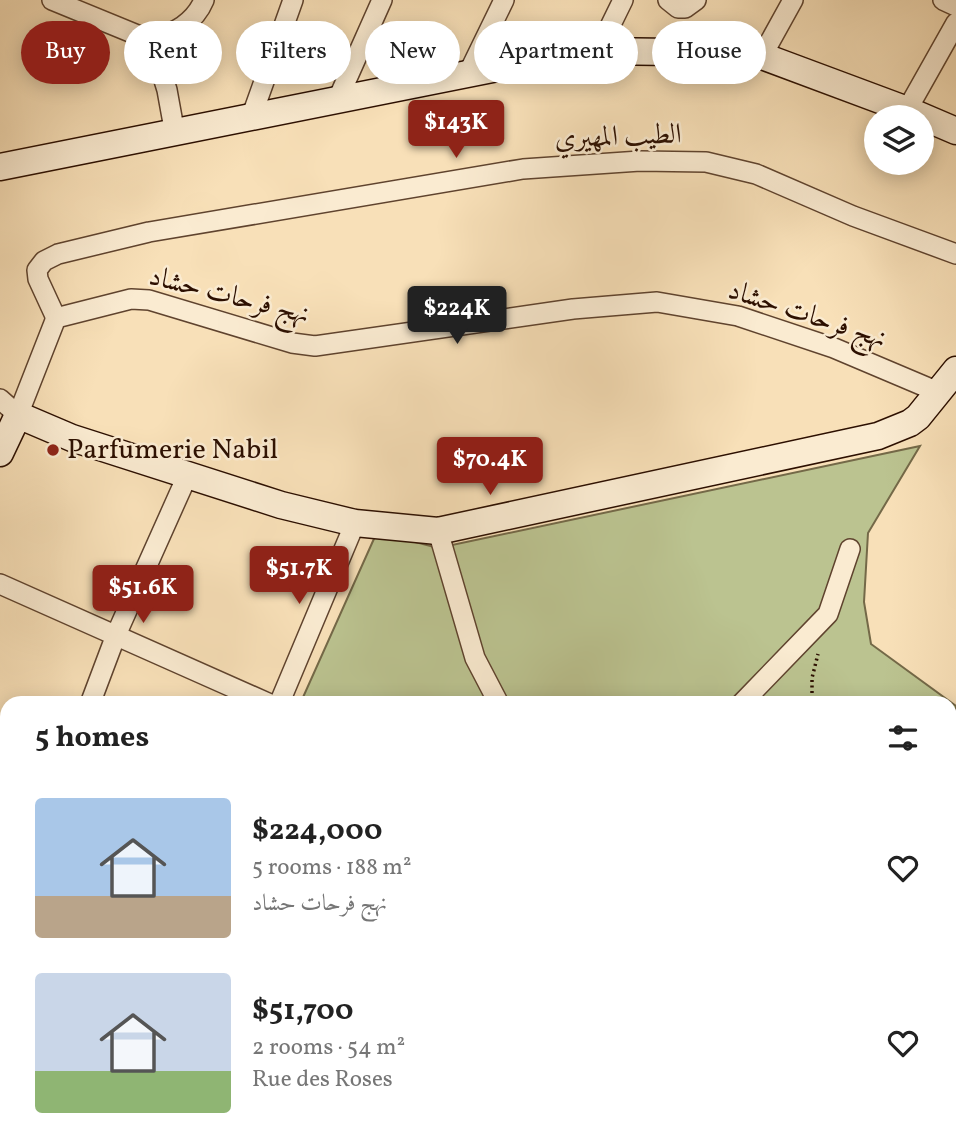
<!DOCTYPE html>
<meta charset="utf-8">
<style>
:root{--surface:#fff;--page:#f6f6f6;--text:#222;--muted:#767676;--accent:#8f2418}
body{margin:0;font-family:Vollkorn,Amiri,serif;background:var(--page);color:var(--text);height:100vh;display:flex;flex-direction:column;font-size:26px;white-space:nowrap}
*{box-sizing:border-box;margin:0}
p{font-size:23px;color:var(--muted)}
.icon{flex:none;width:38px;height:38px;fill:none;stroke:currentColor;stroke-width:2;stroke-linecap:round;stroke-linejoin:round}
.map{position:relative;flex:1;overflow:hidden}
.sheet{position:absolute;left:0px;top:696px;width:957px;height:450px;display:flex;flex-direction:column;background:var(--surface);border-radius:21px 21px 0 0;box-shadow:0 4px 18px #0003}
.sheet>*{flex:none}
.banner{position:absolute;left:21px;top:21px;width:915px;height:63px;display:flex;gap:14px}
.fabs{position:absolute;left:864px;top:105px;display:grid;gap:14px}
.fabs a{display:grid;place-items:center;width:70px;height:70px;border-radius:50%;background:var(--surface);box-shadow:0 4px 18px #0003;font-size:35px}
.price{position:absolute;translate:-50% -60px;padding:0 16px;border-radius:7px;background:var(--accent);color:#fff;font-size:23px;line-height:46px;filter:drop-shadow(0 2px 4px #0008)}
.price::after{content:'';position:absolute;left:50%;top:42px;width:21px;height:16px;margin-left:-10px;background:inherit;clip-path:polygon(0 0,100% 0,50% 100%)}
.price.current{background:#222;color:#fff}
ul{padding:0;list-style:none}
li{display:flex;align-items:center;gap:21px;height:175px;padding:0 35px}
li span{display:grid;place-items:center;flex:none;width:196px;height:140px;border-radius:7px;color:#555}
li>.icon{margin-inline-start:auto}
span .icon{width:84px;height:84px;fill:#fffc;stroke-width:1}
li b{font-size:30px}
h2{display:flex;justify-content:space-between;align-items:center;height:84px;padding:0 35px;font-size:30px}
.chip{padding:0 24px;border-radius:32px;background:var(--surface);box-shadow:0 4px 18px #0003;font-size:24px;line-height:63px}
.chip.current{background:var(--accent);color:#fff}
.map>svg:first-child{display:block}
.green{fill:#bbc390;stroke:#746948;stroke-width:2}
.lines{fill:none;stroke-linecap:round;stroke-linejoin:round}
.street-casing{stroke:#5f432e;stroke-width:22}
.secondary-casing{stroke:#2c0f00;stroke-width:29}
.path{stroke:#2c0f00;stroke-width:3.5;stroke-dasharray:2 3.5;stroke-linecap:butt}
.street{stroke:#faebd1;stroke-width:19}
.secondary{stroke:#faebd1;stroke-width:26}
.poi-dot{fill:#8f2418;stroke:#faebd1;stroke-width:2.5}
.labels{text-anchor:middle;dominant-baseline:central;stroke-width:5;stroke-linejoin:round;paint-order:stroke}
.street-label{font-size:28px;fill:#2c0f00;stroke:#faebd1}
.poi-label{font-size:28px;fill:#2c0f00;stroke:#faebd1;text-anchor:start}
</style>
<div class="map">
<svg width="956" height="1145" viewBox="0 0 956 1145">
<rect width="100%" height="100%" fill="#f8e0b8"/>
<filter id="stains"><feTurbulence type="fractalNoise" baseFrequency=".00286" numOctaves="4"/><feColorMatrix values="0 0 0 0 .2 0 0 0 0 .09 0 0 0 0 .02 0 0 0 .5 -.17"/></filter>
<radialGradient id="worn" r=".72"><stop offset=".6" stop-color="#630" stop-opacity="0"/><stop offset="1" stop-color="#630" stop-opacity=".3"/></radialGradient>
<g class="green">
<path d="M920,446l-52,87 -4,69 7,42 85,62v439h-231l-1,-6h226v-435h-650l77,-172 61,16z"/>
<path d="M274,1139h306l-1,6h-304z"/>
</g>
<g class="lines">
<defs>
<g id="street">
<path d="M52,0l100,41c22,-9 42,-17 52,-41"/>
<path d="M668,0l10,8h7l11,-8"/>
<path d="M943,0l13,6"/>
<path d="M152,41l15,49 8,44"/>
<path d="M598,51l25,-51"/>
<path d="M762,56l31,-56"/>
<path d="M468,74l36,-74"/>
<path d="M337,101l45,-101"/>
<path d="M907,110l49,-87"/>
<path d="M251,118l42,-118"/>
<path d="M56,318l-18,-39 -1,-9 7,-9 14,-7 91,-22 374,-63 117,-8 66,1 50,12 97,42 103,38"/>
<path d="M0,399l18,16 38,-97 75,-19 18,1 143,43 23,3 258,-37 84,-7 81,14 96,32 104,44"/>
<path d="M438,531l37,127 24,46"/>
<path d="M0,584l270,120"/>
<path d="M90,704l26,-69 72,-161"/>
<path d="M279,704l76,-181"/>
<path d="M741,704l87,-90 22,-65"/>
<path d="M0,929l7,-17"/>
<path d="M0,973l7,3"/>
<path d="M0,1067l7,3"/>
<path d="M175,1139v6"/>
<path d="M259,1139v6"/>
<path d="M43,1144l2,-5"/>
<path d="M508,1145l4,-6"/>
<path d="M540,1145v-6"/>
</g>
<g id="secondary">
<path d="M0,167l583,-116h15l151,2 13,3 145,54 49,21"/>
<path d="M0,453l18,-38 54,23 209,67 74,18 83,8 440,-95 32,-13 8,-6 38,-47"/>
</g>
</defs>
<use href="#street" class="street-casing"/>
<use href="#secondary" class="secondary-casing"/>
<g class="path">
<path d="M812,704v-26l6,-24"/>
<path d="M950,767h6"/>
<path d="M950,898l6,23"/>
<path d="M853,1139l1,6"/>
</g>
<use href="#street" class="street"/>
<use href="#secondary" class="secondary"/>
</g>
<circle class="poi-dot" cx="53" cy="450" r="7"/>
<g class="labels">
<g class="street-label">
<text transform="translate(618 137) rotate(-2)">الطيب المهيري</text>
<text transform="translate(229 296) rotate(14)">نهج فرحات حشاد</text>
<text transform="translate(807 315) rotate(18)">نهج فرحات حشاد</text>
</g>
<g class="poi-label">
<text x="67" y="450">Parfumerie Nabil</text>
</g>
</g>
<rect width="100%" height="100%" filter="url(#stains)"/>
<rect width="100%" height="100%" fill="url(#worn)"/>
</svg>
<div class="fabs">
<a><svg class="icon" aria-label="layers" viewBox="0 0 24 24"><path d="M12 4l9 5-9 5-9-5zM3 14l9 5 9-5"/></svg></a>
</div>
<b class="price" style="left:456px;top:160px">$143K</b>
<b class="price current" style="left:457px;top:346px">$224K</b>
<b class="price" style="left:490px;top:497px">$70.4K</b>
<b class="price" style="left:299px;top:606px">$51.7K</b>
<b class="price" style="left:143px;top:625px">$51.6K</b>
<div class="banner">
<a class="chip current">Buy</a>
<a class="chip">Rent</a>
<a class="chip">Filters</a>
<a class="chip">New</a>
<a class="chip">Apartment</a>
<a class="chip">House</a>
</div>
<section class="sheet">
<h2>5 homes<svg class="icon" aria-label="filters" viewBox="0 0 24 24"><path d="M4 7h16M4 17h16"/><circle cx="9" cy="7" r="2"/><circle cx="15" cy="17" r="2"/></svg></h2>
<ul>
<li><span style="background:linear-gradient(#a9c7e8 70%,#b9a48a 0)"><svg class="icon" aria-label="home" viewBox="0 0 24 24"><path d="M3 11l9-7 9 7M6 9v11h12V9"/></svg></span><div><b>$224,000</b><p>5 rooms · 188 m²</p><p>نهج فرحات حشاد</p></div><svg class="icon" aria-label="heart" viewBox="0 0 24 24"><path d="M12 20l-8-8c-3-5 5-10 8-4 3-6 11-1 8 4z"/></svg></li>
<li><span style="background:linear-gradient(#c9d6e8 70%,#8fb573 0)"><svg class="icon" aria-label="home" viewBox="0 0 24 24"><path d="M3 11l9-7 9 7M6 9v11h12V9"/></svg></span><div><b>$51,700</b><p>2 rooms · 54 m²</p><p>Rue des Roses</p></div><svg class="icon" aria-label="heart" viewBox="0 0 24 24"><path d="M12 20l-8-8c-3-5 5-10 8-4 3-6 11-1 8 4z"/></svg></li>
</ul>
</section>
</div>
